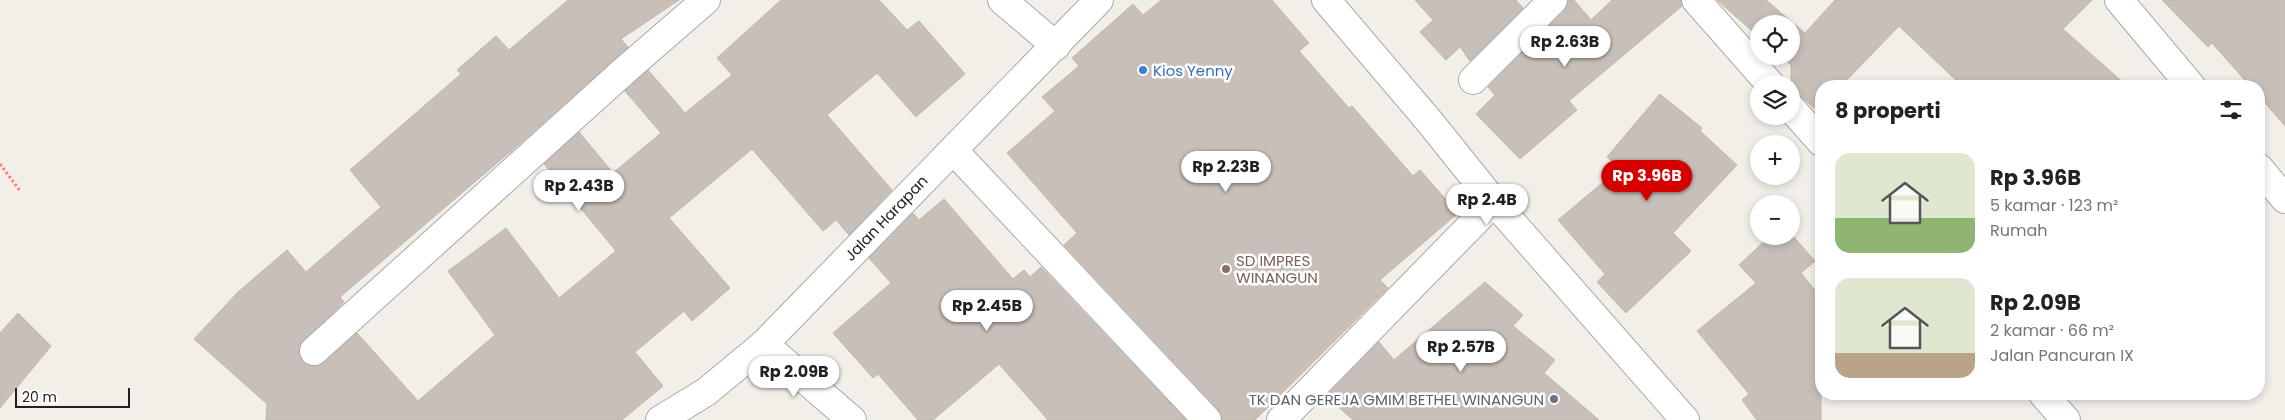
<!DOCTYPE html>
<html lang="id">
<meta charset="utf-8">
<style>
:root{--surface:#fff;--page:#f2f2f2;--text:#222;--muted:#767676;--accent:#d40000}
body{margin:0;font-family:Poppins,sans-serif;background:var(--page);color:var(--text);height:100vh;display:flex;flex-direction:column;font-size:19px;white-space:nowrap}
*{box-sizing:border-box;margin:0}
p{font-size:16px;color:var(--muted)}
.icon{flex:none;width:28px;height:28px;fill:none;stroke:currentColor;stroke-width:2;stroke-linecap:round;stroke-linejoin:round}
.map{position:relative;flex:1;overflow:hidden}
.drawer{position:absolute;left:1815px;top:80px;width:450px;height:320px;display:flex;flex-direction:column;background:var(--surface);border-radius:20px;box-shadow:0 2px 8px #0003}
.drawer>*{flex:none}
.tools{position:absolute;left:1750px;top:15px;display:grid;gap:10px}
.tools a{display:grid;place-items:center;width:50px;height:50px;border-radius:50%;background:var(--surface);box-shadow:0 2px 8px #0003;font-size:25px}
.scale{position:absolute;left:15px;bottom:12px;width:115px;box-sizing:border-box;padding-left:5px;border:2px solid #222;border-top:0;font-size:14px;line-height:18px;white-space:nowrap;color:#222;-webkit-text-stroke:4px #fff;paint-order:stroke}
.price{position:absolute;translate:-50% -42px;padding:0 11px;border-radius:18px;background:#fff;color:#222;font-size:16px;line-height:32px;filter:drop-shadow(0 1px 2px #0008)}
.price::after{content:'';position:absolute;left:50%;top:30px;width:15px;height:11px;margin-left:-8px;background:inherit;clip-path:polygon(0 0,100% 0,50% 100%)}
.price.selected{background:var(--accent);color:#fff}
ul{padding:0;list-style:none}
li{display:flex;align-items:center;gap:15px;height:125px;padding:0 20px}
li span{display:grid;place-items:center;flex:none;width:140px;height:100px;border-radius:15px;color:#555}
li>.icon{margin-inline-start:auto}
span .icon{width:60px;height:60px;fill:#fffc;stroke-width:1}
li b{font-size:21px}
h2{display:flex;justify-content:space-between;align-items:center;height:60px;padding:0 20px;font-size:21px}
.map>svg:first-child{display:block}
.building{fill:#c7bfb8;stroke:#c4b6ab}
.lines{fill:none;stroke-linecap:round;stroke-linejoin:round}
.minor-casing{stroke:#a9a9a9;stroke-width:30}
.path{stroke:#fa8072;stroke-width:3;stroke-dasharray:2.5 2.5;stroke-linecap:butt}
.minor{stroke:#fff;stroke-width:28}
.shop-dot{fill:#3f7fe0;stroke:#fff;stroke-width:2}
.education-dot{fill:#8d6e63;stroke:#fff;stroke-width:2}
.worship-dot{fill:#6b7280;stroke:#fff;stroke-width:2}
.labels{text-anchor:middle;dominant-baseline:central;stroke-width:5;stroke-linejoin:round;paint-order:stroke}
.shop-label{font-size:15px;fill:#366cbe;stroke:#fff;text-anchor:start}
.street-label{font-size:15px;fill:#222;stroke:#fff}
.education-label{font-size:15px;fill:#785e54;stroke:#fff;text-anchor:start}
.worship-label{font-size:15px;fill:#5b616d;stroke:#fff;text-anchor:end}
</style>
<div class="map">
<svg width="2285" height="420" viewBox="0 0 2285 420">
<rect width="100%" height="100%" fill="#f2efe9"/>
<g class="building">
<path d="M568,0h111l-58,39 7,8 -104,93 -184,157 4,5 -45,44v9l4,7 7,4h8l6,-3 33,-30 61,68 77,-66 -47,-64 58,-43 53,70 57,-47 -72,-87 35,-32 34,41 48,-40 -36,-42 23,-21 37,43 47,-38 -15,-17 64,-58h98l28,30 12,-9 46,53 -49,43 -39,-44 -50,42 65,75 -43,45 -13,-15 -13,11 -71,-82 -83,69 61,70 -38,33 -8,-10 -49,41 28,34 -41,34h-356l1,-16 -73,-65 44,-47 49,-42 19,22 75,-65 -31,-37 111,-96 -4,-4 39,-34 13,14z"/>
<path d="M1161,0h111l37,43 -10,8 50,57 3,-2 61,70 7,-6 38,43 -78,67 8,8 -133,132h-33l-4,-11 -154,-164 13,-12 -70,-80 48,-42 -13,-14 37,-31 -7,-8 61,-54 10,11z"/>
<path d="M1415,0h101l7,8 -53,53 -10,-14 -14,13 -26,-28 13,-12z"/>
<path d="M1568,0h6l17,20 21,-20h69l1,6 -113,95 8,9 -57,49 -44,-45 19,-19 -7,-8 76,-76z"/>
<path d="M1717,0h49l39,33 30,-33h257l-29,29 64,57h-165l-63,-60 -58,60h-20v28l-30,-26v-23l-10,-9h10v-32h-32v13z"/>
<path d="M2162,0h123v126l-26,-30v-10h-9l-38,-43 -4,4z"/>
<path d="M1660,94l42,34 -2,3 37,34 -64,68 18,18 -65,62 -29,-31 8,-8 -47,-54 62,-52 -13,-11z"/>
<path d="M944,199l69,80 11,-9 6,7 11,-10 145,153h-138l-49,-56 -66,56h-15l-40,-46 -5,4 -40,-45 58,-50 -22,-25 44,-45 6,7z"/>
<path d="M1770,236h23l22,25 -14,12 20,25v122h-64l-15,-20 7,-6 -52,-63 59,-48 -17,-18z"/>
<path d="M1485,282l38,33 -10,11 42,34 -11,13 55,47h-246l-27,-24 53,-54 15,18z"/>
<path d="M18,313l33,33 -51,62v-75z"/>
</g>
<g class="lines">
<defs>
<g id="minor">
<path d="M1002,0l54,46"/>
<path d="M1326,0l103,121 65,81 191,218"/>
<path d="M1696,0l74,84"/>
<path d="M2119,0l72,86"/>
<path d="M1473,80l80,-80"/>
<path d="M1791,108l30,34"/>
<path d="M953,150l254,270"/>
<path d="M2259,168l26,31"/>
<path d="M764,344l88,76"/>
<path d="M314,351l310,-280 82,-71"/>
<path d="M2043,394l23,26"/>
<path d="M660,420l46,-28 58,-48 335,-344"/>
<path d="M1281,420l213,-218"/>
</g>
</defs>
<use href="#minor" class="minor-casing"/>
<path class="path" d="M0,164l21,28"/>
<use href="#minor" class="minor"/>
</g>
<circle class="shop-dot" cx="1143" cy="70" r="5"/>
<circle class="education-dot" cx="1226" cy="269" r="5"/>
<circle class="worship-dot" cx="1554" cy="399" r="5"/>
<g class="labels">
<g class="shop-label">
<text x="1153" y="70">Kios Yenny</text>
</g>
<g class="street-label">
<text transform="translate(886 218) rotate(-46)">Jalan Harapan</text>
</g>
<g class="education-label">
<text x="1236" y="260">SD IMPRES<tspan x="1236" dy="17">WINANGUN</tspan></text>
</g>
<g class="worship-label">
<text x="1544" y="399">TK DAN GEREJA GMIM BETHEL WINANGUN</text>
</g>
</g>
</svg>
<div class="tools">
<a><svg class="icon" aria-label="locate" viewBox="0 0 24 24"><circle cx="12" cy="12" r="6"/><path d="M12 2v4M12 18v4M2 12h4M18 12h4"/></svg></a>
<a><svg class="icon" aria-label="layers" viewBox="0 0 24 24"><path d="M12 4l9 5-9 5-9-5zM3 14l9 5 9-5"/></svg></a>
<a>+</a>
<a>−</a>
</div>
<div class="scale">20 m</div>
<b class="price" style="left:1565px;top:68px">Rp 2.63B</b>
<b class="price" style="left:1226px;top:193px">Rp 2.23B</b>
<b class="price selected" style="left:1647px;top:202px">Rp 3.96B</b>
<b class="price" style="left:579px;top:212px">Rp 2.43B</b>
<b class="price" style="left:1487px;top:226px">Rp 2.4B</b>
<b class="price" style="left:987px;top:332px">Rp 2.45B</b>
<b class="price" style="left:1461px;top:373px">Rp 2.57B</b>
<b class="price" style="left:794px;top:398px">Rp 2.09B</b>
<section class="drawer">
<h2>8 properti<svg class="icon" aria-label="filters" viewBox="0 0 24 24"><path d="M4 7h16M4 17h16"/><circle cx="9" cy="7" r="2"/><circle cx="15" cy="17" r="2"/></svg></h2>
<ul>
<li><span style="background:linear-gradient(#dfe7d0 65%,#8fb573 0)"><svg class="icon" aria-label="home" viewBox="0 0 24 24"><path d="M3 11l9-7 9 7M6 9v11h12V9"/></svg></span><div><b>Rp 3.96B</b><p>5 kamar · 123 m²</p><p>Rumah</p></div></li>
<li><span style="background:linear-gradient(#dfe7d0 75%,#b9a48a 0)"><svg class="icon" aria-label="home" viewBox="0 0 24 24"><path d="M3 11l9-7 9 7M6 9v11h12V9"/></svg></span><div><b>Rp 2.09B</b><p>2 kamar · 66 m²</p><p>Jalan Pancuran IX</p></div></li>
</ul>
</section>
</div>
